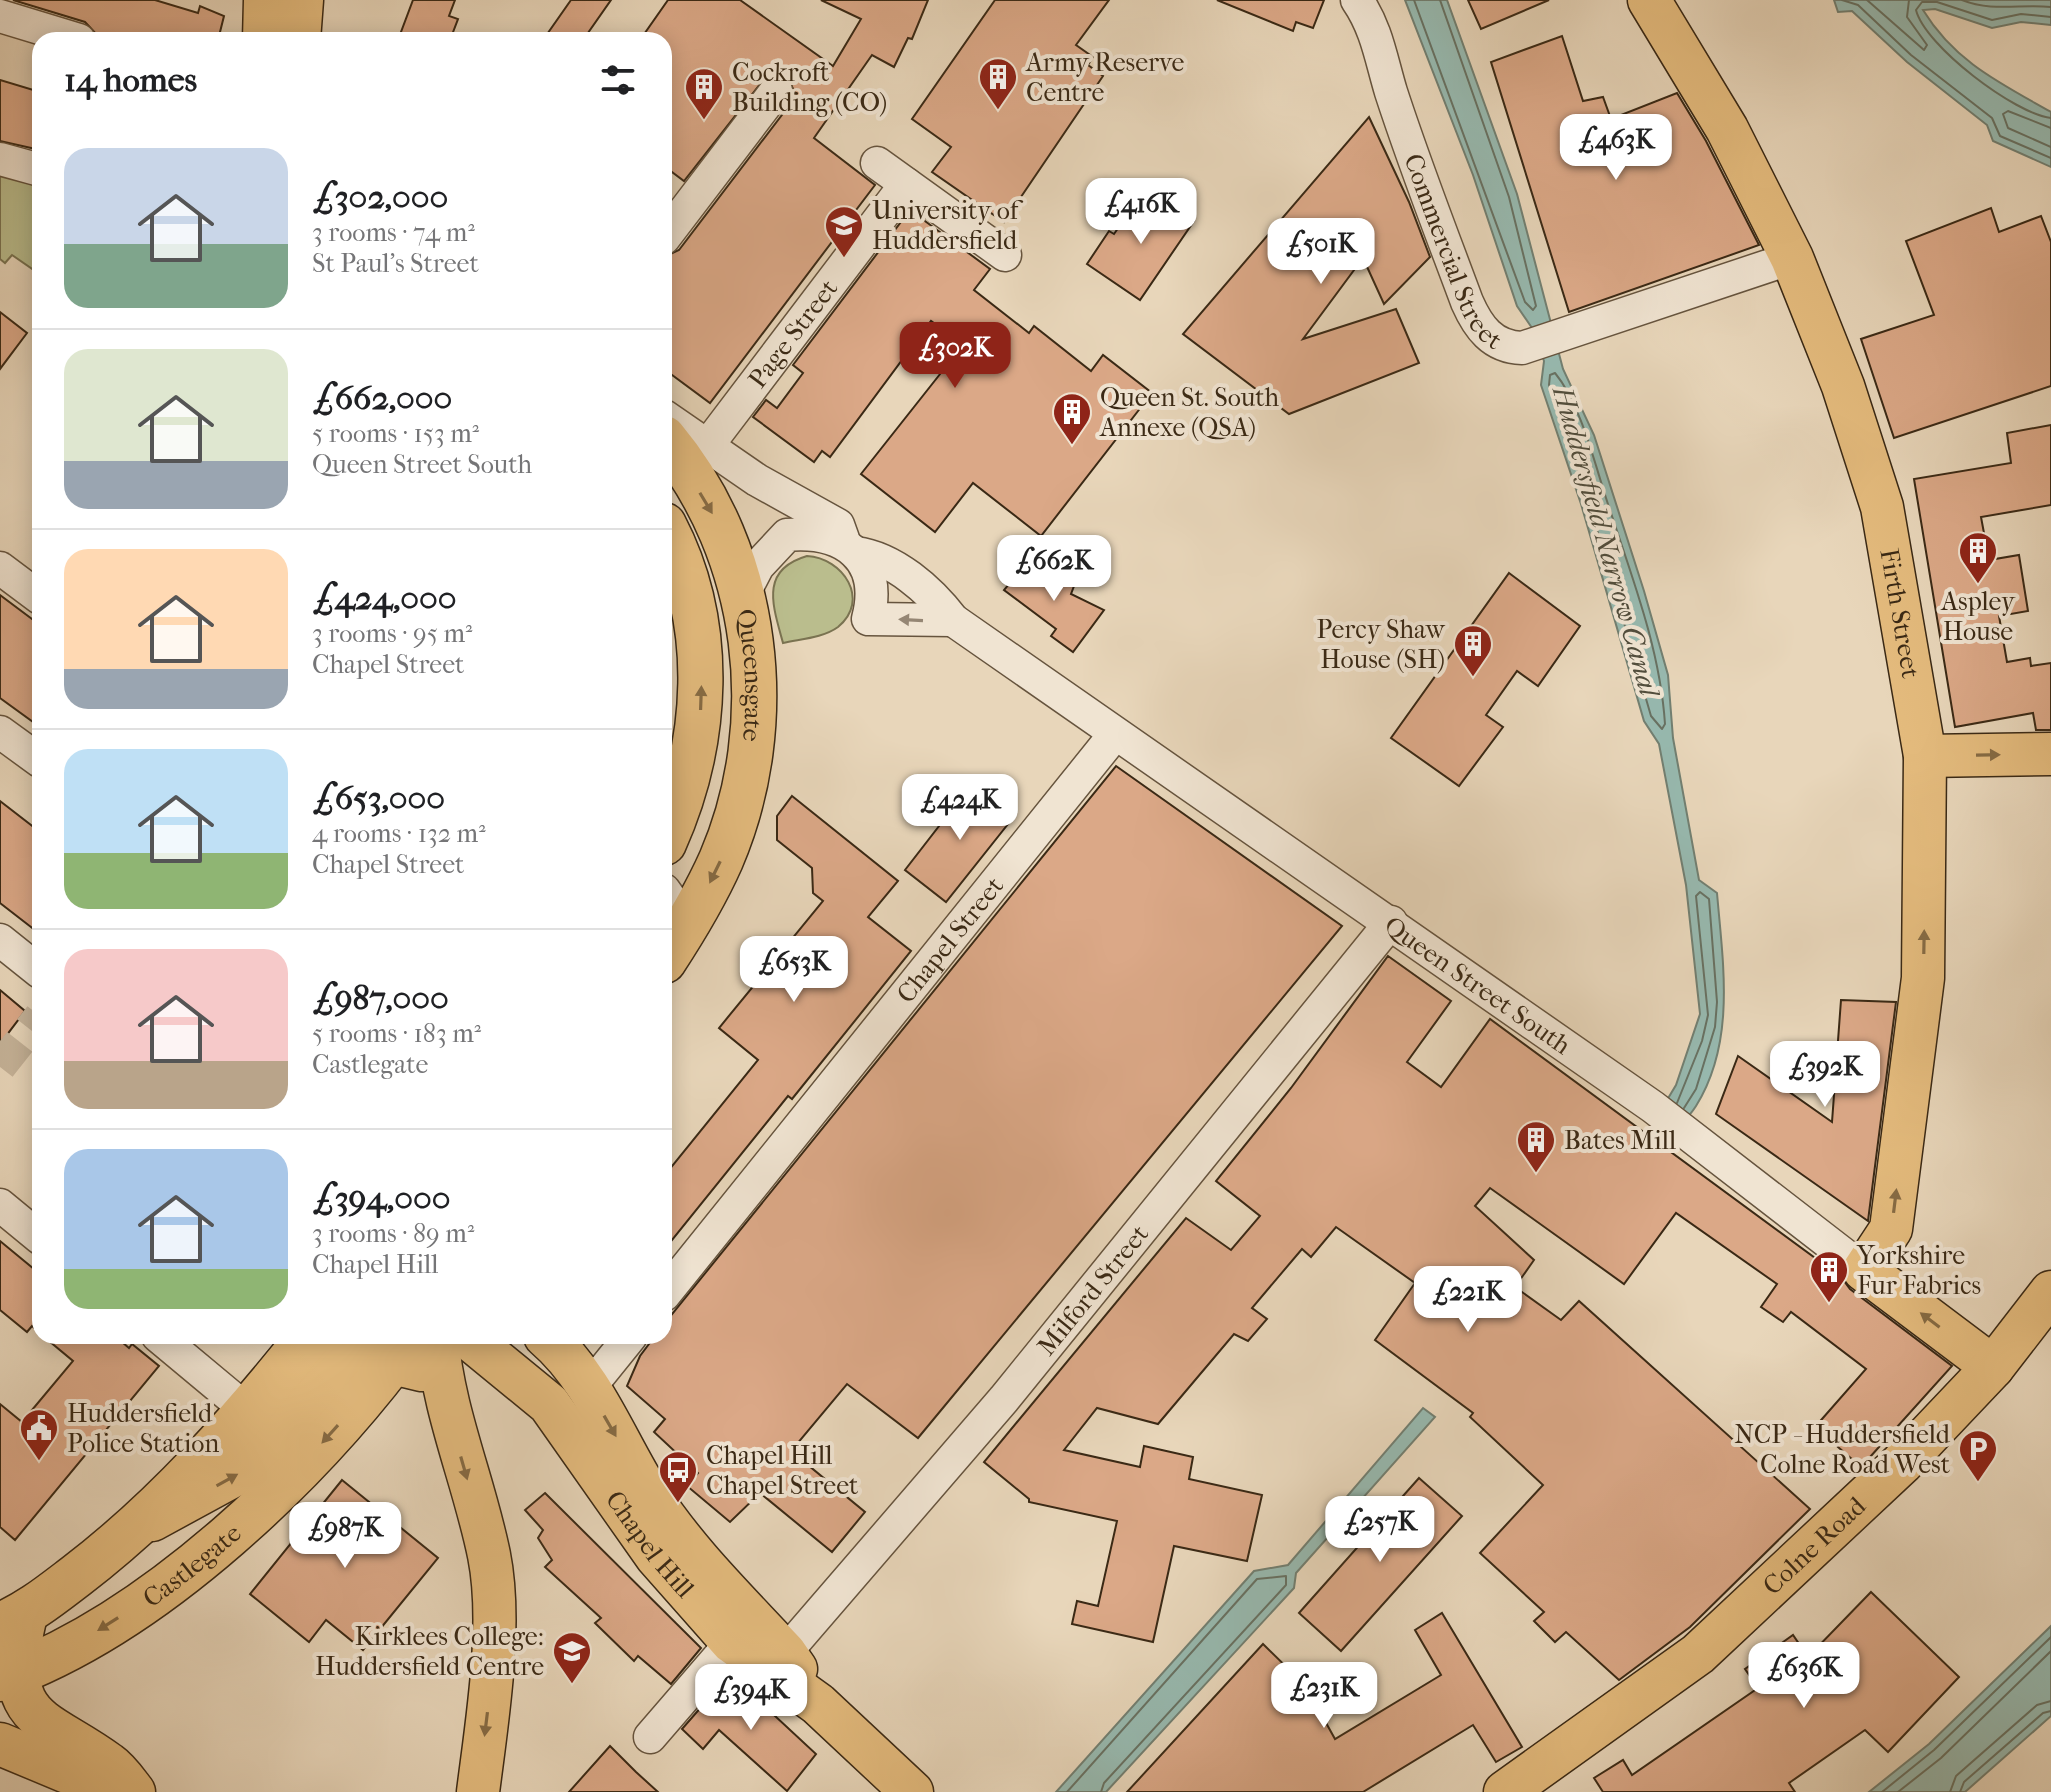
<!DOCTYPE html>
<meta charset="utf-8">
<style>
:root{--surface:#fff;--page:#f6f6f6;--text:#202124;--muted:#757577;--line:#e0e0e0;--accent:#8f2418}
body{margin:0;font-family:"IM FELL French Canon",serif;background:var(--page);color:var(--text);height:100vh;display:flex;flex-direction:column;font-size:30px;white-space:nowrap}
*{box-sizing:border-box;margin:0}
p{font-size:26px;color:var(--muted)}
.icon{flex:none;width:44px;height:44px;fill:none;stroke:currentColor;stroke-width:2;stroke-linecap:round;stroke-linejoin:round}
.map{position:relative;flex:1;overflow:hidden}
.drawer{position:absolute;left:32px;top:32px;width:640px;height:1312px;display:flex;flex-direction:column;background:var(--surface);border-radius:24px;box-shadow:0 4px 20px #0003}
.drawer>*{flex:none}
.price{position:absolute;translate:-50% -68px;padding:0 18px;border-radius:16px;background:#fff;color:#222;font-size:26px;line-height:52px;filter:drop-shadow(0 2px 4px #0008)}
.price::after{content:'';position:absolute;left:50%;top:48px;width:24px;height:18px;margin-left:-12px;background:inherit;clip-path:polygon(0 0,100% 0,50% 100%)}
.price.on{background:var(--accent);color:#fff}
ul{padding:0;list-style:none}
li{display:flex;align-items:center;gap:24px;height:200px;padding:0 32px}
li+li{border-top:2px solid var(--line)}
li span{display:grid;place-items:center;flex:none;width:224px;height:160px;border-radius:24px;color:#555}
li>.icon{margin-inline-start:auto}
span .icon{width:96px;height:96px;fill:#fffc;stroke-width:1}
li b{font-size:34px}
h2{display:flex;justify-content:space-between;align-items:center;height:96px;padding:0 32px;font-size:34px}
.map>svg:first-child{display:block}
.green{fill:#babd8d;stroke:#7a7351;stroke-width:2}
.water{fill:#97b9af;stroke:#727f71;stroke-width:2}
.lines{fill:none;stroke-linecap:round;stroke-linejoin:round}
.shore{stroke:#687162;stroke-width:2}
.building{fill:#dba887;stroke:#3a2915;stroke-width:2}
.minor-tunnel{stroke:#c5b399;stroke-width:32;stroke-dasharray:32 16;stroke-linecap:butt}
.minor-casing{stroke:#66543e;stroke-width:35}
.major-casing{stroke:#3a2915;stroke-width:45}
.highway-casing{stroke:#3a2915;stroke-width:47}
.minor{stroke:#f0e4d2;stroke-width:32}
.major{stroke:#e4bb7d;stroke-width:42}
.highway{stroke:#e4bb7d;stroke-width:44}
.oneway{fill:#866b44}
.oneway2{fill:#958674}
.labels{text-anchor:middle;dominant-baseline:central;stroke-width:8;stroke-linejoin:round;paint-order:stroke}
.poi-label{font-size:26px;fill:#3a2915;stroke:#f0e4d2;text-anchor:start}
.street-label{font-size:26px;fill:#3a2915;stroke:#f0e4d2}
.water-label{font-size:28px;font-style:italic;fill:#514d3c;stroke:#f0e4d2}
</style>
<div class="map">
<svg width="2051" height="1792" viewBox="0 0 2051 1792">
<rect width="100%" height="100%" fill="#e8d6ba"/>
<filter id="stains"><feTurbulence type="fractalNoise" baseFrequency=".0025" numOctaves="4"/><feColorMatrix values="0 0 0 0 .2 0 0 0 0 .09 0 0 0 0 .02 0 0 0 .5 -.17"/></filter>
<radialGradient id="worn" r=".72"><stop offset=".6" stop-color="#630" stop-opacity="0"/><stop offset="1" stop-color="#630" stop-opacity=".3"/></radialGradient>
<g class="green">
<path d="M0,168l17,2 23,20v95l-5,-14 -23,-16 -7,8 -5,-4z"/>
<path d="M807,556c36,2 64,44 31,71 -15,11 -38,12 -55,16 -10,-37 -24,-73 24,-87z"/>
</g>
<g class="water">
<path d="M1405,0h42l70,194 46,175 31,66 50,156 24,84 5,63 26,142 18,13c6,71 19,149 -21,213 -8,13 -22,25 -32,38l-15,-14 27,-45 24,-71 -14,-129 -27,-141 -15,-23 -63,-217 -40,-119 3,-24 -12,-33 -15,-22 -44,-131z"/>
<path d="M1834,0h217v25l-30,-3 -29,6 -57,-19 -12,1c32,52 77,73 128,102v55l-58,-26 -6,-16 -80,-63 -55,-51 -14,1z"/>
<path d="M1423,1408l12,9 -139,156 -2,15 -188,204h-50l198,-221 34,-6z"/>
<path d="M2051,1626v90l-86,76h-96l60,-48z"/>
</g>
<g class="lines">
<g class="shore">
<path d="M1414,0l111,302 8,8 3,-4 -27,-109 -69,-197"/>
<path d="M1842,0l16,5 53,50 81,63 8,18 51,22"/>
<path d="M1867,0l57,50 3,-5 -20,-28 2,-17"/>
<path d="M1962,0c30,12 57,4 89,7"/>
<path d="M2051,17l-30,-3 -29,6 -55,-18h-15l-6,8c9,36 99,104 135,108"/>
<path d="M2051,128l-43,-17 -5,3 5,14 43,19"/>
<path d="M1555,373c25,30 39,88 51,125 24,74 54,149 59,226l-3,5 -11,-13 -62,-214 -40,-117 1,-10z"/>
<path d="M1677,1103l25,-62 6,-26 -12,-119 4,-4 9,7 8,103 -2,25 -19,62 -12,19"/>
<path d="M1067,1792l190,-213 29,-3v9l-182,198 -3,9"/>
<path d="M1882,1792l52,-42 117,-113"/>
<path d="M1898,1792l43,-34 110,-107"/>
<path d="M1950,1792l6,-16 81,-71 14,-4"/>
<path d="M1960,1792l4,-10 79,-69 8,-2"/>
</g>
</g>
<g class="building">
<path d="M13,0h142l43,13 2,-7 24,10 -6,24h-100l-21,-5 -12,-13z"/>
<path d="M413,0h42l-6,16 9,3 -8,21h-52z"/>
<path d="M571,0h40l-28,40h-40z"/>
<path d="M668,0h72l93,66 28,-47 -40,-19h107l-16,39 -4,-1 -14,29 -22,-12 -58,83 61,47 -165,218 -46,-34v-112l15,-7 112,-147 4,-10 -8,-17 -19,-2 -84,107 -20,-15v-126h-24z"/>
<path d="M995,0h114l-33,45 17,12 -5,8 15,11 -99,146 -72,-50 19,-25 -39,-28z"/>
<path d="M1217,0h107l-11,28 -17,-6 -3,9z"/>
<path d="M1468,0h81l-68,29z"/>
<path d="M1562,36l21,65 20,-4 8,22 66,-26 29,48 53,104 -190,67 -78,-250z"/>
<path d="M0,80l40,12v58l-40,-9z"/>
<path d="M1369,117l40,85 21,55 -46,47 -21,-46 -60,81 93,-30 23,54 -130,51 -106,-80z"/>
<path d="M1158,196l36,25 -54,79 -53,-36 22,-33 5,3 25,-36 12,8z"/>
<path d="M1991,208l8,24 42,-16 10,26v144l-157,52 -33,-99 73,-24 -28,-74z"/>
<path d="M910,210l80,59 -16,21 55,43 5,-7 57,45 12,-16 49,38 -111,143 -68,-53 -38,49 -74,-58 102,-129 -32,-24 -101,136 -8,-6 -8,11 -61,-45 13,-17 11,8 26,-35 -10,-8z"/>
<path d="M0,312l27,21 -27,36z"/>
<path d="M2051,425v80l-70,12 8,43 30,-5 9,56 -29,5 8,46 23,-4 1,8 20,-3v67h-15l-3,-17 -78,14 -41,-248 97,-16 -4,-30z"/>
<path d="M1032,556l42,30 -3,8 33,16 -31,42 -22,-16 5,-7 -52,-39z"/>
<path d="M1509,573l71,53 -42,60 -21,-15 -31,44 17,12 -44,59 -68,-48z"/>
<path d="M0,595l40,30v102l-40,-29z"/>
<path d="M1116,766l226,160 -424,512 -71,-54 -56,67 74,61 -33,40 -72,-59 -30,29 -43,-36 11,-13 -44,-41 11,-13 -38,-33 13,-30 15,-20h9v-12z"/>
<path d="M974,781l42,33 -70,88 -41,-32z"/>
<path d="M792,796l106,85 -30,36 43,34 -119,148 -4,-3 -124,154v-74l94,-116 -39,-32 104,-127 -10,-8 -1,-25 -35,-28v-24z"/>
<path d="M0,801l40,31v102l-40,-31z"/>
<path d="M1388,956l63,45 -44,61 34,25 49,-68 351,258 9,12 102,77 -91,101 -46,-40 51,-58 -75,-57 -8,10 -22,-15 16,-23 -101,-71 -52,71 -134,-96 -15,18 59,54 -19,27 46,33 18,-19 231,208 -120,118 -71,53 -53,-48 -11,10 -21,-21 10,-9 -64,-59 63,-68 -73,-68 3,-4 -98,-73 40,-57 -79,-56 -25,30 -9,-8 -50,59 15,11 -19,22 -14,-7 -76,90 -61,-16 -33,42 76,17 4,-21 49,11 -4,22 73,16 -15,66 -73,-15 -21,96 -81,-18 5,-23 21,5 19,-85 -88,-19v-3l-45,-37 202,-244 45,32 29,-34 -44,-35 75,-93z"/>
<path d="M0,990l25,21 -25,33z"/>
<path d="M1841,1000l55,2 -28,219 -152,-107 22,-58 94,66z"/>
<path d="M0,1241l40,33v59l-8,-7 -5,6 -27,-22z"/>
<path d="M43,1336h72l14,12 3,-4 27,22 -144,174 -15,-13v-123l22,18 51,-61z"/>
<path d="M1419,1478l43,38 -121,135 -42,-38z"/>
<path d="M342,1480l96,78 -75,92 -37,-30 -17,22 -59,-48z"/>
<path d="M545,1493l156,155 -30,36 -33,-28 -4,5 -39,-38 6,-5 -56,-51 7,-7 -14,-22 5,-8 -18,-20z"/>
<path d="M1871,1592l88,85 -71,75 -23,-22 -76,53 6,9h-192l-9,-14 29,-18 9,15 126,-87 -13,-19 48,-34 15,22z"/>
<path d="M1442,1613l80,134 -26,15 -23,-37 -110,67h-236l136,-148 45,44 -15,17 17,-11 25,45 106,-64 -26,-45z"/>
<path d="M730,1674l86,80 -29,37 -68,-61 -16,19 -21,-20z"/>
<path d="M610,1746l26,26 22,20h-89z"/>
</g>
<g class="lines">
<path class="minor-tunnel" d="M0,1067l40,-51"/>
<defs>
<g id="minor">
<path id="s1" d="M1357,0c20,29 24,59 34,92 23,71 50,140 76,210 11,25 25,45 55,46l270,-90"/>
<path d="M0,16l79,24"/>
<path d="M0,159l40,11"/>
<path d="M877,163l128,92"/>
<path d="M664,238l112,-147"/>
<path d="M664,416l93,64 81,45 5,14"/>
<path id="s2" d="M708,445l198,-261"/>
<path id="s3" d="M856,553c38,5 74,37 97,67l700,487 211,163"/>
<path d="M0,568l40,30"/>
<path d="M743,595l15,-29 29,-31c56,-5 97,23 81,84l85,1"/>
<path d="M0,732l40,29"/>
<path d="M664,890l15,21 3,22"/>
<path d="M0,940l40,32"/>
<path d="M0,1205l40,33"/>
<path id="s4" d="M664,1295l451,-561"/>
<path d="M158,1336l90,75"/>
<path d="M589,1388l42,-52"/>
<path id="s5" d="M785,1653l219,-254 387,-477"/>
<path d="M650,1737l82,-95"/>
</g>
<g id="major">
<path id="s6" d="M1649,0l78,129 65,129 51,128 39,121 43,249 -2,222 -32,251 -27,41 129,97"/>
<path d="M1925,756l126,-2"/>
<path d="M437,1336c6,76 37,145 52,219 14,70 -2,166 -11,237"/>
<path id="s7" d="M466,1336l83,68 107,152 76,86 86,62 94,88"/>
<path d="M545,1336c48,41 71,106 104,158 38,59 89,108 136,159l11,16"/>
<path d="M286,1378l51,-42"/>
<path d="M152,1520l90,-49 104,-105 22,-9 54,13"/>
<path d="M26,1615c-26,109 18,101 83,149 10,7 18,19 25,28"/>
<path d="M0,1744l115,48"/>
<path id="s8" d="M1505,1792l193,-138 204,-191 91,-96 58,-75"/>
</g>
<g id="highway">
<path d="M265,40l1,-40"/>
<path d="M298,40l3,-40"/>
<path id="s9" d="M664,438c96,115 116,285 57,422 -16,36 -36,69 -57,101"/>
<path d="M664,525c52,99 45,218 0,318"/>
<path d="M0,1625c29,-12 51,-30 76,-49 89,-68 164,-153 233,-240"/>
<path id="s10" d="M0,1679c156,-56 316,-211 412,-343"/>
</g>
</defs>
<use href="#minor" class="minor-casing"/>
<use href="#major" class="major-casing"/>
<use href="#highway" class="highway-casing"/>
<use href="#minor" class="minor"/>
<use href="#major" class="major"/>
<use href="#highway" class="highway"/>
</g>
<defs><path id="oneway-solid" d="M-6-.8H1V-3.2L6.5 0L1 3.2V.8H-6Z" transform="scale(2)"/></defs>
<g class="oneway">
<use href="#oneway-solid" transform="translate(706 503) rotate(59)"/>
<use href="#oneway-solid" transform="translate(701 698) rotate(-88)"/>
<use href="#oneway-solid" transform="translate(1988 755) rotate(-1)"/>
<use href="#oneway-solid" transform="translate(715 872) rotate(116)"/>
<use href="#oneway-solid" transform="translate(1924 942) rotate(-89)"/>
<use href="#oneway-solid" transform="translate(1895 1201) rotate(-83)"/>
<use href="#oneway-solid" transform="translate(1930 1320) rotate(-143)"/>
<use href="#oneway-solid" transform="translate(610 1426) rotate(60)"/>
<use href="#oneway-solid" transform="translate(330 1434) rotate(132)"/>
<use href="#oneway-solid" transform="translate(464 1468) rotate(74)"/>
<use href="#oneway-solid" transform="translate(227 1480) rotate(-29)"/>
<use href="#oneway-solid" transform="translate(108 1624) rotate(148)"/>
<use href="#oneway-solid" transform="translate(486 1724) rotate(97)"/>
</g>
<use class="oneway2" href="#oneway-solid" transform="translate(911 620) rotate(-177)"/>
<defs>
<symbol id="building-pin" viewBox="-11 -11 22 30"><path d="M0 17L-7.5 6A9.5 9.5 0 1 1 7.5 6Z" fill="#8f2418" stroke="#f0e4d2"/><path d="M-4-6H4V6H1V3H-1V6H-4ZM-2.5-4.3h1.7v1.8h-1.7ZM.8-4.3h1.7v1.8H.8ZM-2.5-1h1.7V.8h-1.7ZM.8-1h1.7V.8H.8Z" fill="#fff"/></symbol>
<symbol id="university-pin" viewBox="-11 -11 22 30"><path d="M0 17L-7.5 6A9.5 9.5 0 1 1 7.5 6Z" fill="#8f2418" stroke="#f0e4d2"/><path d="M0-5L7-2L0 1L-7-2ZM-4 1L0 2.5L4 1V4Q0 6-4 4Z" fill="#fff"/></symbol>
<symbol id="civic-pin" viewBox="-11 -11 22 30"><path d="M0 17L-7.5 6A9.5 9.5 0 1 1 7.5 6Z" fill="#8f2418" stroke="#f0e4d2"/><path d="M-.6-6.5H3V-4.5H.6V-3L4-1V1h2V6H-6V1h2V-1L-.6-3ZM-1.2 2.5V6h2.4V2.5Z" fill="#fff"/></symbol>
<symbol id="parking-pin" viewBox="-11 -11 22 30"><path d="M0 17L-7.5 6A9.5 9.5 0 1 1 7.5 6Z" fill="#8f2418" stroke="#f0e4d2"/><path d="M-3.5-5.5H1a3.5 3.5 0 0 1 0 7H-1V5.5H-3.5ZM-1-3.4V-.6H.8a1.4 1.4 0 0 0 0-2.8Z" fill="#fff"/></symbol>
<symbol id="bus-pin" viewBox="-11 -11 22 30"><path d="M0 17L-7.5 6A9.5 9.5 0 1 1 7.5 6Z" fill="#8f2418" stroke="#f0e4d2"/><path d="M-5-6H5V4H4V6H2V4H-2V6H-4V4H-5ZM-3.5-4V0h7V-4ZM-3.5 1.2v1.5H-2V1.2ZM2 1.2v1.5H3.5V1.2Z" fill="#fff"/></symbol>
</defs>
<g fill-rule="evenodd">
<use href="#building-pin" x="976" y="55" width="44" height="60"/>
<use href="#building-pin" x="682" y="65" width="44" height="60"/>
<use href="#university-pin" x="822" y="203" width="44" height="60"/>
<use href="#building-pin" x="1050" y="390" width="44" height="60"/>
<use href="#building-pin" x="1956" y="529" width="44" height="60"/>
<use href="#building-pin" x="1451" y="622" width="44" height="60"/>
<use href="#building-pin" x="1514" y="1118" width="44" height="60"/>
<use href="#building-pin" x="1807" y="1248" width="44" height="60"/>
<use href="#civic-pin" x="17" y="1406" width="44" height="60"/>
<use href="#parking-pin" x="1956" y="1427" width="44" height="60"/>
<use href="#bus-pin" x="656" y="1448" width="44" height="60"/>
<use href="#university-pin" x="550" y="1629" width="44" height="60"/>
</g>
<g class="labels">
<g class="poi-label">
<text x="1026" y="62">Army Reserve<tspan x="1026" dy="30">Centre</tspan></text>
<text x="732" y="72">Cockroft<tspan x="732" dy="30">Building (CO)</tspan></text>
<text x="872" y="210">University of<tspan x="872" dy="30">Huddersfield</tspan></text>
<text x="1100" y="397">Queen St. South<tspan x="1100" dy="30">Annexe (QSA)</tspan></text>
<text x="1978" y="601" text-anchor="middle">Aspley<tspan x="1978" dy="30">House</tspan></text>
<text x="1445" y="629" text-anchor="end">Percy Shaw<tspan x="1445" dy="30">House (SH)</tspan></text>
<text x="1564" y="1140">Bates Mill</text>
<text x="1857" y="1255">Yorkshire<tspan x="1857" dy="30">Fur Fabrics</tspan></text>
<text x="67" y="1413">Huddersfield<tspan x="67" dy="30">Police Station</tspan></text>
<text x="1950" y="1434" text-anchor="end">NCP - Huddersfield<tspan x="1950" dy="30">Colne Road West</tspan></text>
<text x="706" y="1455">Chapel Hill<tspan x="706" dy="30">Chapel Street</tspan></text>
<text x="544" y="1636" text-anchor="end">Kirklees College:<tspan x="544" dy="30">Huddersfield Centre</tspan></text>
</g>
<g class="street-label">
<text stroke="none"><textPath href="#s1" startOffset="270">Commercial Street</textPath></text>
<text stroke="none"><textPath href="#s2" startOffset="140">Page Street</textPath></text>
<text stroke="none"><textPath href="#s6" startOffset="668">Firth Street</textPath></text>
<text stroke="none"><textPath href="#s9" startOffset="258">Queensgate</textPath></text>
<text stroke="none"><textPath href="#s4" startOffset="456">Chapel Street</textPath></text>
<text stroke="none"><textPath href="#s3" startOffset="760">Queen Street South</textPath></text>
<text stroke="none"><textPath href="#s5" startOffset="476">Milford Street</textPath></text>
<text stroke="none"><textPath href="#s7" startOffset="280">Chapel Hill</textPath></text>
<text stroke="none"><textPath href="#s8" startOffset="396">Colne Road</textPath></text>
<text stroke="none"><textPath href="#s10" startOffset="224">Castlegate</textPath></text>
</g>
<g class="water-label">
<text transform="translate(1606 541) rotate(74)">Huddersfield Narrow Canal</text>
</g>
</g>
<rect width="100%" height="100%" filter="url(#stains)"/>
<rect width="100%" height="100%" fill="url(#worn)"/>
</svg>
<b class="price" style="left:1616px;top:182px">£463K</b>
<b class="price" style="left:1141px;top:246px">£416K</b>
<b class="price" style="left:1321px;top:286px">£501K</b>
<b class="price on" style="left:955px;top:390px">£302K</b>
<b class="price" style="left:1054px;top:603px">£662K</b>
<b class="price" style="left:960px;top:842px">£424K</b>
<b class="price" style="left:794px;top:1004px">£653K</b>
<b class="price" style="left:1825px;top:1109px">£392K</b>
<b class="price" style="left:1468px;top:1334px">£221K</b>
<b class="price" style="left:1380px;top:1564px">£257K</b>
<b class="price" style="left:345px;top:1570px">£987K</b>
<b class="price" style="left:1804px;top:1710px">£636K</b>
<b class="price" style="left:1324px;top:1730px">£231K</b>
<b class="price" style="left:751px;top:1732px">£394K</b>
<section class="drawer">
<h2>14 homes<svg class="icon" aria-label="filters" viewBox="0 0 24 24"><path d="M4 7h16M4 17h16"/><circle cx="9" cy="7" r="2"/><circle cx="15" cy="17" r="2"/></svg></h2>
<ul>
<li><span style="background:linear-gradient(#c9d6e8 60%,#7fa58c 0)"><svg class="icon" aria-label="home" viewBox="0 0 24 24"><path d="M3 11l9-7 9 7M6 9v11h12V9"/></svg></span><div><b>£302,000</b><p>3 rooms · 74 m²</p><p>St Paul's Street</p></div></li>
<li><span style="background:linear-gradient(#dfe7d0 70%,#9aa5b1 0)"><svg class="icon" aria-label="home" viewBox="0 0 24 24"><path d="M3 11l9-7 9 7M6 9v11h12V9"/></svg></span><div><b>£662,000</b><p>5 rooms · 153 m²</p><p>Queen Street South</p></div></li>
<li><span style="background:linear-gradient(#ffd9b3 75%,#9aa5b1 0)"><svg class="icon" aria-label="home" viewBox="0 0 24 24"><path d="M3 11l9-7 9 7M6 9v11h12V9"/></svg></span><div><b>£424,000</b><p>3 rooms · 95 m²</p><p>Chapel Street</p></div></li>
<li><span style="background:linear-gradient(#bfe0f5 65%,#8fb573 0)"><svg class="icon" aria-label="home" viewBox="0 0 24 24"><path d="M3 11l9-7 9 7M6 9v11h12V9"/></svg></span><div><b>£653,000</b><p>4 rooms · 132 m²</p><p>Chapel Street</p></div></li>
<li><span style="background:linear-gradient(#f6c9c9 70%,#b9a48a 0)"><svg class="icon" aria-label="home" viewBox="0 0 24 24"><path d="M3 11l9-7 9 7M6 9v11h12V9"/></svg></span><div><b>£987,000</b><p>5 rooms · 183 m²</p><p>Castlegate</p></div></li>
<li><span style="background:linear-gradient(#a9c7e8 75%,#8fb573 0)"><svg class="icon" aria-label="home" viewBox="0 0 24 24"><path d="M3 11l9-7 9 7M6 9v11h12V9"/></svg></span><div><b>£394,000</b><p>3 rooms · 89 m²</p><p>Chapel Hill</p></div></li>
</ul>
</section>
</div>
